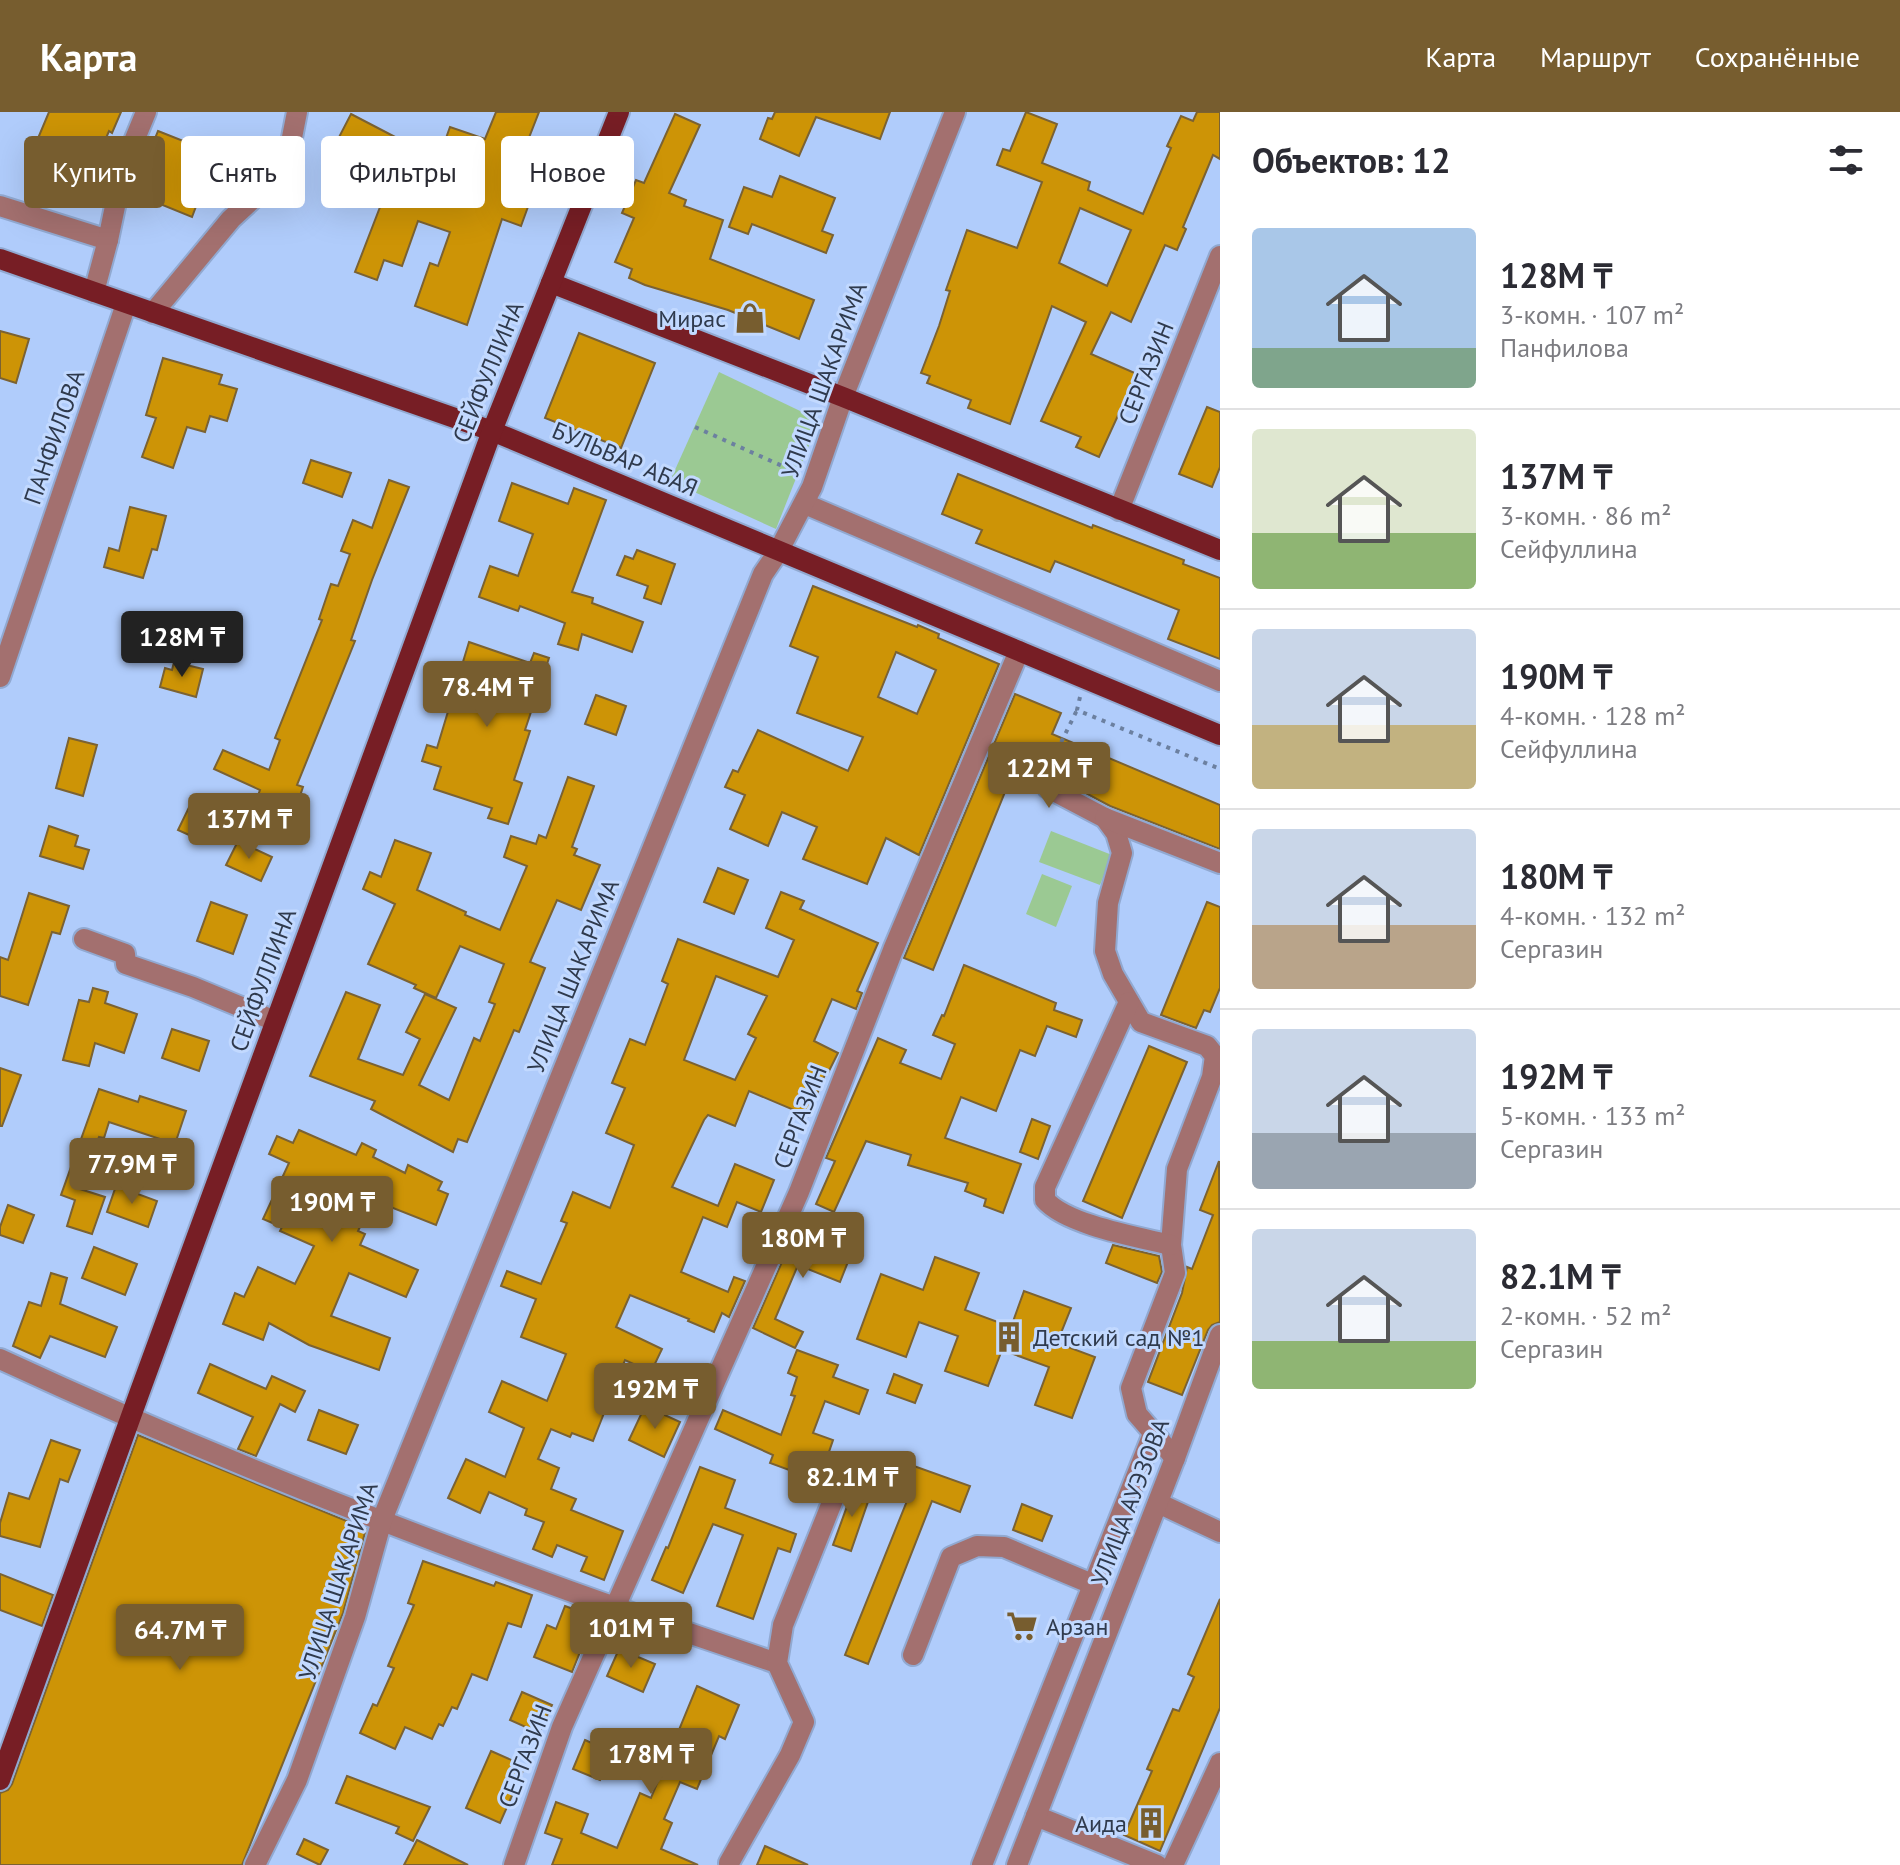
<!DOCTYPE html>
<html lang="ru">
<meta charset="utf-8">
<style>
:root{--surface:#fff;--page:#f7f7f7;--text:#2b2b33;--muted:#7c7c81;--line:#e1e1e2;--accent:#775d2f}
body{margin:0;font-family:"PT Sans",sans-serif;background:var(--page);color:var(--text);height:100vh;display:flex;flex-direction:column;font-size:30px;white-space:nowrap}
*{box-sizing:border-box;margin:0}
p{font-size:26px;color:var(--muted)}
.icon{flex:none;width:44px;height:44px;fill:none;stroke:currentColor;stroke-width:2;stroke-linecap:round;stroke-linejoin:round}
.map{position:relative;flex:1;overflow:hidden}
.sheet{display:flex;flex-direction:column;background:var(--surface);width:680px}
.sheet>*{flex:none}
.hud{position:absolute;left:24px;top:24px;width:760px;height:72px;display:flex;gap:16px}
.price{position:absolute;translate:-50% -68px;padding:0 18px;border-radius:8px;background:var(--accent);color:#fff;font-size:26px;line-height:52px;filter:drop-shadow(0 2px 4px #0008)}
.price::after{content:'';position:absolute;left:50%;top:48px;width:24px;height:18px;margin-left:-12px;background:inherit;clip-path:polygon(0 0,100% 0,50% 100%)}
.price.current{background:#222;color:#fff}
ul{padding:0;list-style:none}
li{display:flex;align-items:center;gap:24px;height:200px;padding:0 32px}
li+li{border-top:2px solid var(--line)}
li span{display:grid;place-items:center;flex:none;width:224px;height:160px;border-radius:8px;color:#555}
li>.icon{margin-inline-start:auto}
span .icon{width:96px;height:96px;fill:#fffc;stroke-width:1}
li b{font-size:34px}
h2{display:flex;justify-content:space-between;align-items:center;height:96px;padding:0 32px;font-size:34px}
.chip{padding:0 28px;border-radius:8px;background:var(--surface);box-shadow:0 8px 32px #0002;font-size:28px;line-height:72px}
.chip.current{background:var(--accent);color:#fff}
header{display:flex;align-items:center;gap:48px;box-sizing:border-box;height:112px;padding:0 40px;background:var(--accent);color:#fff}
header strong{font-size:38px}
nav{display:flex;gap:44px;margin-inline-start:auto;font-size:28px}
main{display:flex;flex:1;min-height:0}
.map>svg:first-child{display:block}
.green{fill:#9bc993}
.building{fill:#cd9406;stroke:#7b6232;stroke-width:2;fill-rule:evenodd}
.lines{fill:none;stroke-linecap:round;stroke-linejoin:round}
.minor-casing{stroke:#91a9d1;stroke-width:24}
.major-casing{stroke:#91a9d1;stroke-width:24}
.path{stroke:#6c80a0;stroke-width:4;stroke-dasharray:4 6;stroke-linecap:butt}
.minor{stroke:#a3706f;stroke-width:20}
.major{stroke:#771e25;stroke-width:20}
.labels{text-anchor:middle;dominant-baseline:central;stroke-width:6;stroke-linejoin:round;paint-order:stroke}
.poi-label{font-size:24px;fill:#2f3a4d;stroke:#c2d9ff;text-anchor:end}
.street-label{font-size:24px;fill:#2f3a4d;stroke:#c2d9ff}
</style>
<header>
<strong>Карта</strong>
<nav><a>Карта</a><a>Маршрут</a><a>Сохранённые</a></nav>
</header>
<main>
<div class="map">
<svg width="1220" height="1753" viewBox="0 0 1220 1753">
<rect width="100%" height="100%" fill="#b0ccfb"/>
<g class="green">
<path d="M719,260l100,48 -43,109 -106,-48z"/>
<path d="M1051,719l61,24 -12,30 -61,-23z"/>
<path d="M1042,762l30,12 -16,41 -30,-13z"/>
</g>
<g class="building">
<path d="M49,0h72l-9,21 -3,-2 -22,52 -19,-7 2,-5 -39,-16z"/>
<path d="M496,0h43l-16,41 22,7 -24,66 -19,-7 -35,106 -52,-19 15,-43 8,3 12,-34 -32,-11 -16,45 -18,-6 -7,20 -22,-8 32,-83 36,13 27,-75 35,12z"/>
<path d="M775,0h115l-10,27 -64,-22 -17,39 -39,-17 8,-21 4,1z"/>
<path d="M1026,0l31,12 -15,39 48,19 -2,8 55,24 28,-66 -4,-2 14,-30 12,5 4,-9h23v47l-7,-4 -30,72 3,2 -9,21 -12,-5 -34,77 -20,-10 -20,42 46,20 -38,83 -23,-10 5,-10 -40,-16 45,-99 -34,-16 -42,118 -42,-16 3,-8 -44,-17 3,-7 -9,-3 18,-47 11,-35 -4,-1 21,-60 50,18 25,-66 -45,-17 6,-16 7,2zM1080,96l51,22 -24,56 -48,-23z"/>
<path d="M351,2l48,25 -14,27 -48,-25z"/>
<path d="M675,2l25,11 -31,68 17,7 -2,6 39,14 -13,39 104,41 -15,39 -71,-29 -83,-25 -16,-7 3,-9 -17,-7 19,-44 -12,-5 14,-33 8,3z"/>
<path d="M158,19l43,17 -11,26 16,6 -14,37 -59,-24z"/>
<path d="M780,64l55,22 -13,33 11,4 -7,18 -74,-29 -4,10 -19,-7 15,-40 28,10z"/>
<path d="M0,219l29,8 -13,44 -16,-5z"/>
<path d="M579,221l76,30 -34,85 -76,-30z"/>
<path d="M163,246l59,17 -3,9 18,5 -10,32 -17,-5 -5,16 -18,-5 -14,41 -31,-11 14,-39 -10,-3z"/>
<path d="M1207,295l13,5v55l-8,20 -33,-13z"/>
<path d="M311,348l40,13 -9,24 -39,-14z"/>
<path d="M958,362l134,54 1,-3 91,35 -1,4 37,14v81l-52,-20 11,-29 -124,-49 -5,11 -74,-29 6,-13 -40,-16z"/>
<path d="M389,368l20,7 -37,93 -21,60 4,1 -58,144 6,2 -9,27 -38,-13 4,-11 -46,-21 9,-19 46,20 11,-30 -5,-2 47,-118 -3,-1 12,-35 7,2 12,-32 -9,-3 12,-31 19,8z"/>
<path d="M512,371l56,21 6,-16 32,12 -34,92 21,6 -1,5 51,19 -11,30 -50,-18 -4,16 -20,-6 7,-21 -45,-17 -2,5 -39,-14 11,-31 28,10 15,-42 -34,-13z"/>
<path d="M130,395l36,9 -9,34 -5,-1 -9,29 -39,-11 5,-19 10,3z"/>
<path d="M637,438l38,14 -14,40 -17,-6 4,-12 -31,-11 8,-19 8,3z"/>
<path d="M813,474l104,41 1,-2 21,9 -1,4 61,26 -80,191 -33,-17 -19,46 -64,-25 14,-32 -35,-15 -14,34 -38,-17 15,-34 -20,-8 8,-17 5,2 20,-42 90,41 15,-34 -66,-24 21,-56 -28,-11zM896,540l40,18 -19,44 -39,-17z"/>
<path d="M469,530l61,21 4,-10 15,5 -24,72 5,1 -16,49 8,3 -14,41 -20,-6 4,-10 -58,-19 7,-22 -19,-6 5,-16 10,3z"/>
<path d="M174,550l29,7 -7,28 -36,-10 5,-19 7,2z"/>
<path d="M1015,582l46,19 -9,21 168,71v44l-110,-43 -49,-26 7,-17 -44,-18 -91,225 -29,-12z"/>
<path d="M596,583l30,11 -10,29 -31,-11z"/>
<path d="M69,626l28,7 -14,51 -27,-8z"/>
<path d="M568,665l26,9 -22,61 5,2 -3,6 26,10 -19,45 -24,-10 -27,62 15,6 -26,64 -5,-2 -47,112 -9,-3 -5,13 -82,-43 4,-8 -65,-25 36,-84 34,13 -22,54 45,16 17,-36 -14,-7 19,-38 31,14 -37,77 30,15 25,-62 6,3 15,-37 -6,-2 15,-38 -44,-18 -24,52 -22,-10 2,-3 -48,-21 27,-60 -32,-15 7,-17 11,5 14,-37 36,13 -14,37 49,22 -1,3 35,15 27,-64 -23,-9 7,-21 25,8 3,-9 7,3z"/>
<path d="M195,683l19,9 -8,17 4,2 -8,18 -24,-11z"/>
<path d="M49,714l29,10 -3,10 14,4 -6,19 -43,-13z"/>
<path d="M238,729l34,16 -11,24 -35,-16z"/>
<path d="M718,756l30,12 -14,34 -30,-12z"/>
<path d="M781,780l23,9 -4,8 78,34 -21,48 5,2 -6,16 -24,-10 -18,42 24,12 -10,20 -2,-1 -18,44 -59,-25 -14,35 -27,-11 -4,5 -32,67 46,19 17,-42 39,16 -13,32 -24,-10 -10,25 -24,-10 -22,55 47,20 6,-15 11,4 -16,36 -7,-4 -8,19 -26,-11 1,-2 -59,-24 -14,32 46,22 -11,23 -26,-12 -32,81 -21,-8 -2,4 -19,-8 -13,30 21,9 -8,21 25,10 -5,11 52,21 -19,49 -23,-9 6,-14 -30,-12 -5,12 -19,-8 11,-27 -19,-7 2,-6 -38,-17 -9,21 -32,-15 18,-39 39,18 19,-49 -35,-16 13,-31 45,20 19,-47 -45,-17 15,-38 -35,-13 6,-15 34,13 26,-61 -6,-2 12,-29 37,16 24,-63 -28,-12 19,-45 -13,-5 18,-44 15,6 23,-61 -6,-3 16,-42 100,38 16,-37 -28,-12zM716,864l51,20 -19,38 8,4 -21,42 -51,-20z"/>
<path d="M29,781l40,13 -9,28 -8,-2 -24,73 -28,-9v-39l8,3z"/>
<path d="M211,790l36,13 -14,39 -36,-13z"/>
<path d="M1207,790l13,5v81l-10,24 -6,-2 -8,18 -35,-13z"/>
<path d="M964,853l92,38 -2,7 28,10 -6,17 -29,-11 -12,30 -15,-6 -24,61 -35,-14 -16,41 76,26 -18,49 -19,-7 2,-7 -21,-8 3,-8 -60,-18 3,-10 -45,-14 -32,71 -18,-8 19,-43 -9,-3 52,-120 28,12 -6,13 41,16 14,-35 -22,-9 9,-20 2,1z"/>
<path d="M93,876l15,4 -3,11 32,11 -13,39 -29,-10 -6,23 -26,-6 16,-60 10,2z"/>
<path d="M172,917l37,12 -10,30 -37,-13z"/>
<path d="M1149,934l38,16 -65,156 -39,-17z"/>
<path d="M0,956l21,7 -19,51h-2z"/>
<path d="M99,977l39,13 2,-6 46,15 -11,33 -66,-22 -5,16 -5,-1 -19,52 25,8 -13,37 -25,-8 8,-26 -14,-5z"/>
<path d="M1032,1007l18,7 -12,33 -18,-7z"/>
<path d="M299,1018l57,25 6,-12 14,7 -3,7 32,16 3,-8 34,17 -4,8 10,4 -12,31 -63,-25 -15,31 7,3 -5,11 58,25 -12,27 -57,-24 -18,43 59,22 -11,32 -70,-25 -40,-22 -6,17 -40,-16 12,-31 9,4 14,-30 37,17 19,-38 -34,-15 2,-4 -19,-8 26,-56 -20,-9 8,-18 16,7z"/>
<path d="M1219,1049l1,161 -8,3 -4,5 -26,65 -34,-13 34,-89 5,-26 5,2 21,-54 -13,-5z"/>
<path d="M116,1074l41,15 -9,26 -41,-15z"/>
<path d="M8,1093l26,10 -11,28 -23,-8v-8z"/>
<path d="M832,1117l25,10 -17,43 -42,-17 -23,54 28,13 -8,16 -42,-20 40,-91 31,12z"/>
<path d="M1113,1133l46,11 3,16 -5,11 -51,-20z"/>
<path d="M94,1135l43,17 -12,31 -43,-17z"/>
<path d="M935,1145l44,16 -14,37 46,17 13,-36 47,17 -14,35 38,14 -23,61 -37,-13 14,-38 -47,-17 -14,36 -43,-15 13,-35 -39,-14 -13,35 -49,-18 24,-65 42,16z"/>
<path d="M51,1161l16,5 -7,26 57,23 -12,30 -55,-21 -10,22 -27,-12 16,-44 12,4z"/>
<path d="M797,1238l41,15 -5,12 35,13 -9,24 -34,-13 -12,32 20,7 -14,41 -49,-18 3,-8 -58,-26 8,-19 58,25 14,-39 -4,-1 6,-18 -9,-4z"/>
<path d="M210,1252l56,25 6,-13 33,15 -10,21 -15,-8 -24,52 -18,-7 15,-32 -55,-24z"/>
<path d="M894,1262l28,11 -7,18 -28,-10z"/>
<path d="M645,1294l35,16 -16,35 -35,-17z"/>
<path d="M319,1298l39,15 -12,29 -38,-14z"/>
<path d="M138,1323l228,94 -23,84 -101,252h-242v-72l8,-3 4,-6z"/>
<path d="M51,1328l29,10 -12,32 -8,-3 -20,68 -40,-11v-13l9,-30 20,6z"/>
<path d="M897,1348l73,26 -10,26 -28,-11 -64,163 -23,-9 68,-169 -22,-9z"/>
<path d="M700,1355l35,13 -10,28 71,26 -6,18 -12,-4 -25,71 -36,-13 26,-71 -30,-11 -30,69 -31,-13 14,-33 2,1z"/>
<path d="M854,1375l17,6 -20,58 -18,-6z"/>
<path d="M1022,1392l30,12 -10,25 -29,-11z"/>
<path d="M423,1449l71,25 2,-4 36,13 -11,32 -13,-4 -21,57 -15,-6 -15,35 -5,-2 -9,19 -4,-2 -7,15 -27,-12 -10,22 -35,-16 13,-29 4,2 17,-38 -6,-2 26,-61 -6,-2z"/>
<path d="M0,1462l53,21 -11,31 -42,-16z"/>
<path d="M1220,1487v109l-60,143 -36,-16 28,-64 -5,-2 26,-60 6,2 15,-34 -6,-3z"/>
<path d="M565,1494l29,11 -22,55 -38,-15 13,-32 9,4z"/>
<path d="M619,1537l36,15 -12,28 -36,-16z"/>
<path d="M697,1574l42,19 -14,34 -6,-3 -22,53 -17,-7 -16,37 8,4 -11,26 37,16h-146l10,-26 -17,-6 11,-31 32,12 -7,19 36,15 23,-55 11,5z"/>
<path d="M522,1580l30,13 -13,28 -29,-13z"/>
<path d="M585,1628l27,12 -12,28 -27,-11z"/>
<path d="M491,1639l34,15 -25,57 -34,-15z"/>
<path d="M347,1664l83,31 -17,34 -17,-8 3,-6 -63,-24z"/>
<path d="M304,1727l24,11 -8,15 -23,-11z"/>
<path d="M417,1728l51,25h-64z"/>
<path d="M765,1734l43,19h-51z"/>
</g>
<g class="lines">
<defs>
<g id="minor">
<path d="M0,94l108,34"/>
<path d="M94,180l14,-52 15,-72 23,-56"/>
<path d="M153,201l78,-94 55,-51 11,-56"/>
<path d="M805,392l415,177"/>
<path d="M1119,398l101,-254"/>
<path d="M0,565l126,-373"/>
<path d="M1048,676l57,30 11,15 6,20 -14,50 -3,48 8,23 28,48 66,24 8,10 -3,21 -35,92 -6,76 4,28 -44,115 6,26 38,44"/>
<path d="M1105,706l115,45"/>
<path d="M84,827l41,15 1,10 67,23 82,34"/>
<path d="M1129,890l-84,185v13c22,25 93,37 126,45"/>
<path d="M0,1247c252,117 514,216 777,304"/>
<path d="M1158,1391l62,29"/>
<path d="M913,1543l38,-98 26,-11 27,1 88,37"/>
<path d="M1036,1704l121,49"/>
<path d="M729,1751l61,-108 14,-33 -27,-59 6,-38 54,-135"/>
<path d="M255,1753l42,-85 58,-163 27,-97 381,-946 15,-22 34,-65 31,-90 112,-285"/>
<path d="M514,1753l48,-138 237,-535 94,-242 126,-299"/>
<path d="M982,1753l171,-431"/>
<path d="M1017,1753l158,-407 45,-123"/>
<path d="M1173,1753l47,-102"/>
</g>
<g id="major">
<path d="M0,147l492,172 728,304"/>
<path d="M551,171l292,114 377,153"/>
<path d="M0,1668l139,-386 353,-963 127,-319"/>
</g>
</defs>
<use href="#minor" class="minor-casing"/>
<use href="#major" class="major-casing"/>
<g class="path">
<path d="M695,315l103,46"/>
<path d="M1080,585l-3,13 143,59"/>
<path d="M1048,657l29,-59"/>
</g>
<use href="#minor" class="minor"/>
<use href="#major" class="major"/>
</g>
<defs>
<symbol id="shop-bare" viewBox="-9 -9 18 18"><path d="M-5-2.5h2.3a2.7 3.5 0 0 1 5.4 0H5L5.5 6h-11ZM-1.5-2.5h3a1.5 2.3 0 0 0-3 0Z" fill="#775d2f" stroke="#c2d9ff" stroke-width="2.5" paint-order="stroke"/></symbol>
<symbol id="building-bare" viewBox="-9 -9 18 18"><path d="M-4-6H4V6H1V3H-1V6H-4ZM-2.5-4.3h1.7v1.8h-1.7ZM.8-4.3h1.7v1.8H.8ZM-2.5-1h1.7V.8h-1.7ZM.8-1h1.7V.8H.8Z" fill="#775d2f" stroke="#c2d9ff" stroke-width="2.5" paint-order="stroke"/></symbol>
<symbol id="supermarket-bare" viewBox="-9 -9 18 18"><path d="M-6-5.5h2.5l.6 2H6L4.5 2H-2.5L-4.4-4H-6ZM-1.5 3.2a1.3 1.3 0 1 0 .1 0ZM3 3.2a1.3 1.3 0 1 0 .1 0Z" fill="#775d2f" stroke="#c2d9ff" stroke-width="2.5" paint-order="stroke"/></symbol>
</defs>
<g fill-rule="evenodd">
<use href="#shop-bare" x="728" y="184" width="44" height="44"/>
<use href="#building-bare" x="987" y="1203" width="44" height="44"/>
<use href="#supermarket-bare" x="1000" y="1492" width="44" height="44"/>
<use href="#building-bare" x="1129" y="1689" width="44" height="44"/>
</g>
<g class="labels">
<g class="poi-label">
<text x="726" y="206">Мирас</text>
<text x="1033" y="1225" text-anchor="start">Детский сад №1</text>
<text x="1046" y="1514" text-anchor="start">Арзан</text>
<text x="1127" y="1711">Аида</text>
</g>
<g class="street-label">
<text transform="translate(488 260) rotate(-68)">СЕЙФУЛЛИНА</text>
<text transform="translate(1146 261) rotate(-68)">СЕРГАЗИН</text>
<text transform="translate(824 268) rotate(-70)">УЛИЦА ШАКАРИМА</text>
<text transform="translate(54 325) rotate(-71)">ПАНФИЛОВА</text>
<text transform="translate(625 347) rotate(23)">БУЛЬВАР АБАЯ</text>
<text transform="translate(573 864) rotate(-68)">УЛИЦА ШАКАРИМА</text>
<text transform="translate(263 868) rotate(-70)">СЕЙФУЛЛИНА</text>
<text transform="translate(800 1005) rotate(-69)">СЕРГАЗИН</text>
<text transform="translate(1130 1390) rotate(-69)">УЛИЦА АУЭЗОВА</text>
<text transform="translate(338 1469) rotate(-72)">УЛИЦА ШАКАРИМА</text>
<text transform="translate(525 1644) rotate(-69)">СЕРГАЗИН</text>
</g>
</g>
</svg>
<b class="price current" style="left:182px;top:567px">128M ₸</b>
<b class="price" style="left:487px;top:617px">78.4M ₸</b>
<b class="price" style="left:1049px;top:698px">122M ₸</b>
<b class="price" style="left:249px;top:749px">137M ₸</b>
<b class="price" style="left:132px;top:1094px">77.9M ₸</b>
<b class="price" style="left:332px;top:1132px">190M ₸</b>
<b class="price" style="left:803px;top:1168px">180M ₸</b>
<b class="price" style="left:655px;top:1319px">192M ₸</b>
<b class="price" style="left:852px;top:1407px">82.1M ₸</b>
<b class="price" style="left:631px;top:1558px">101M ₸</b>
<b class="price" style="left:180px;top:1560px">64.7M ₸</b>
<b class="price" style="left:651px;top:1684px">178M ₸</b>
<div class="hud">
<a class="chip current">Купить</a>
<a class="chip">Снять</a>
<a class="chip">Фильтры</a>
<a class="chip">Новое</a>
</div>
</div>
<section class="sheet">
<h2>Объектов: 12<svg class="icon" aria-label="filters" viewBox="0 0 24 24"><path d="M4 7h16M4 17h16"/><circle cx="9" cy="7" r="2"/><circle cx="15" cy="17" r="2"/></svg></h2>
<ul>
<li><span style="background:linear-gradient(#a9c7e8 75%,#7fa58c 0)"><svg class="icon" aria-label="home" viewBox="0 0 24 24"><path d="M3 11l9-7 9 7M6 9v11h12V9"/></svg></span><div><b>128M ₸</b><p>3-комн. · 107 m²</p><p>Панфилова</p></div></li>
<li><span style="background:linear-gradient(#dfe7d0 65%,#8fb573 0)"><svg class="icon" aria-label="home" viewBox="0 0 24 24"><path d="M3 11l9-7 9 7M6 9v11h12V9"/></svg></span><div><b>137M ₸</b><p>3-комн. · 86 m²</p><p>Сейфуллина</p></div></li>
<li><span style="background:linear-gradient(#c9d6e8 60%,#c2b280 0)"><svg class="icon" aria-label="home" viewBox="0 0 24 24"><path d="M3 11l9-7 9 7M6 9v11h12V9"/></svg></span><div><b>190M ₸</b><p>4-комн. · 128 m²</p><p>Сейфуллина</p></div></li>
<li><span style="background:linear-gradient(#c9d6e8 60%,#b9a48a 0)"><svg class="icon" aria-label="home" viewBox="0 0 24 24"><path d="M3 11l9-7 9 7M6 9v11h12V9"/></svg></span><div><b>180M ₸</b><p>4-комн. · 132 m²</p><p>Сергазин</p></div></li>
<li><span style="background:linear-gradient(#c9d6e8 65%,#9aa5b1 0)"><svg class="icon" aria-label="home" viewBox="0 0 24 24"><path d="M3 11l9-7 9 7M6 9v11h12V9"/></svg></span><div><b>192M ₸</b><p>5-комн. · 133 m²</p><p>Сергазин</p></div></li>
<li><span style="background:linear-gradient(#c9d6e8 70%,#8fb573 0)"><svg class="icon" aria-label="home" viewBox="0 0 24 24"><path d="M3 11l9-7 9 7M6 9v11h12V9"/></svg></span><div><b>82.1M ₸</b><p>2-комн. · 52 m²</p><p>Сергазин</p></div></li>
</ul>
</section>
</main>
